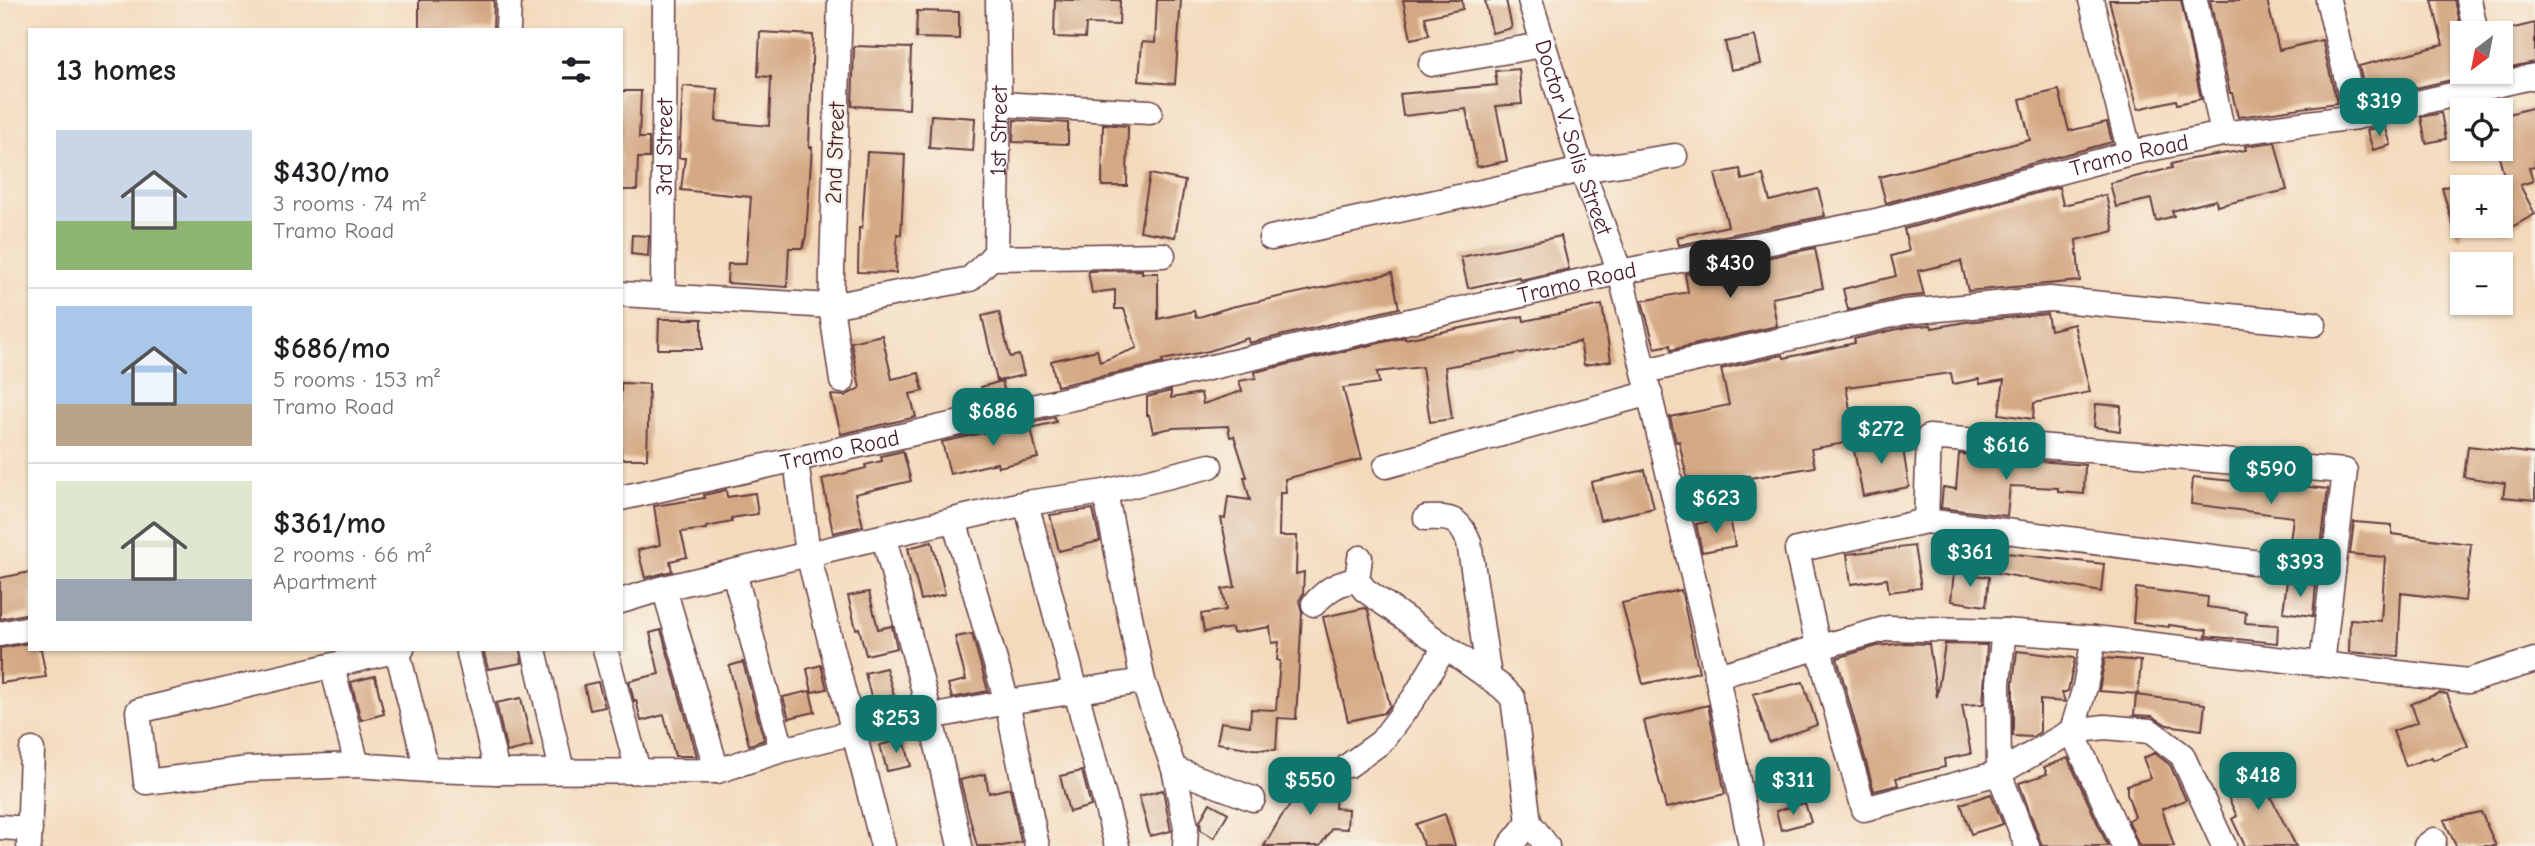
<!DOCTYPE html>
<meta charset="utf-8">
<style>
:root{--surface:#fff;--page:#f6f6f6;--text:#202124;--muted:#757577;--line:#e0e0e0;--accent:#0f766e}
body{margin:0;font-family:"Comic Neue",sans-serif;background:var(--page);color:var(--text);height:100vh;display:flex;flex-direction:column;font-size:26px;white-space:nowrap}
*{box-sizing:border-box;margin:0}
p{font-size:23px;color:var(--muted)}
.icon{flex:none;width:38px;height:38px;fill:none;stroke:currentColor;stroke-width:2;stroke-linecap:round;stroke-linejoin:round}
.map{position:relative;flex:1;overflow:hidden}
.details{position:absolute;left:28px;top:28px;width:595px;height:623px;display:flex;flex-direction:column;background:var(--surface);border-radius:0px;box-shadow:0 2px 5px #0004}
.details>*{flex:none}
.needle{width:46px;rotate:212deg}
.tools{position:absolute;left:2450px;top:21px;display:grid;gap:14px}
.tools a{display:grid;place-items:center;width:63px;height:63px;border-radius:0px;background:var(--surface);box-shadow:0 2px 5px #0004;font-size:35px}
.price{position:absolute;translate:-50% -60px;padding:0 16px;border-radius:14px;background:var(--accent);color:#fff;font-size:23px;line-height:46px;filter:drop-shadow(0 2px 4px #0008)}
.price::after{content:'';position:absolute;left:50%;top:42px;width:21px;height:16px;margin-left:-10px;background:inherit;clip-path:polygon(0 0,100% 0,50% 100%)}
.price.active{background:#222;color:#fff}
ul{padding:0;list-style:none}
li{display:flex;align-items:center;gap:21px;height:175px;padding:0 28px}
li+li{border-top:2px solid var(--line)}
li span{display:grid;place-items:center;flex:none;width:196px;height:140px;border-radius:0px;color:#555}
li>.icon{margin-inline-start:auto}
span .icon{width:84px;height:84px;fill:#fffc;stroke-width:1}
li b{font-size:30px}
h2{display:flex;justify-content:space-between;align-items:center;height:84px;padding:0 28px;font-size:30px}
.map>svg:first-child{display:block}
.building{fill:#d4a883}
.lines{fill:none;stroke-linecap:round;stroke-linejoin:round}
.minor-casing{stroke:#643b41;stroke-width:27}
.minor{stroke:#fff;stroke-width:24}
.labels{text-anchor:middle;dominant-baseline:central;stroke-width:5;stroke-linejoin:round;paint-order:stroke}
.street-label{font-size:23px;fill:#4a1f2b;stroke:#f7f3e8}
</style>
<div class="map">
<svg width="2535" height="846" viewBox="0 0 2535 846">
<rect width="100%" height="100%" fill="#f7f3e8"/>
<filter id="ink" filterUnits="userSpaceOnUse"><feTurbulence type="fractalNoise" baseFrequency=".0143" numOctaves="2"/><feDisplacementMap in="SourceGraphic" scale="14" xChannelSelector="R" yChannelSelector="G"/><feConvolveMatrix kernelMatrix="1 2 1 2 8 2 1 2 1" color-interpolation-filters="sRGB"/></filter>
<filter id="wash" filterUnits="userSpaceOnUse"><feTurbulence type="fractalNoise" baseFrequency=".00686" numOctaves="4" result="noise"/><feDisplacementMap in="SourceGraphic" scale="28" xChannelSelector="R" yChannelSelector="G"/><feGaussianBlur stdDeviation="1.57" result="paint"/><feColorMatrix in="noise" values="0 0 0 0 0 0 0 0 0 0 0 0 0 0 0 0 0 1.4 0 .05"/><feComposite in="paint" operator="in"/></filter>
<g filter="url(#wash)">
<rect width="100%" height="100%" fill="#f4dabc"/>
<g id="blocks">
<g class="building">
<path d="M419,0h75l-1,30h-74z"/>
<path d="M1055,0h65l-1,25 -33,-1 -1,14 -31,-1z"/>
<path d="M1157,0h24l-6,84 -36,-3 3,-39 13,1z"/>
<path d="M1403,0h59l1,9 -38,8 4,18 -18,4z"/>
<path d="M1485,0h21l6,28 -20,5z"/>
<path d="M2109,0h72l20,99 -24,5 -1,-4 -38,9z"/>
<path d="M2210,0h57l12,50 43,-10 15,63 -99,14 -6,-24h-2z"/>
<path d="M2432,0h23l7,33v39h25l-120,27 -8,-33 84,-21z"/>
<path d="M917,11l42,1v27l-43,-1z"/>
<path d="M2535,23v39l-34,7v-38z"/>
<path d="M760,32l53,3 -4,112h3l-6,88 -3,13h-14l-2,39 -60,-4 1,-19h18l5,-67 -70,-7 4,-32h-6l4,-72 35,3 -2,32 53,5 2,-49 -13,-1z"/>
<path d="M1755,36l6,28 -30,6 -6,-28z"/>
<path d="M854,46l57,2 -2,61 -57,-3z"/>
<path d="M1519,69l3,35 -26,2 11,55 -30,6 -11,-58 -63,7 -3,-22 97,-9 -2,-14z"/>
<path d="M2059,90l10,41 38,-9 5,20 -226,61 -7,-26 151,-37 -10,-41z"/>
<path d="M621,91h20l-2,47h10v20h-11l-1,32h-16z"/>
<path d="M2535,107v60l-6,1 4,13 -13,4 15,29 -34,19v-47l5,-3 -9,-34h4v-33z"/>
<path d="M2441,113l5,26 -20,4 -5,-26z"/>
<path d="M931,115l44,3 -2,33 -44,-3z"/>
<path d="M1014,120l54,3v21l-55,-2z"/>
<path d="M1103,124l25,2 -1,60h-25z"/>
<path d="M2385,126l6,19 -18,5 -6,-20z"/>
<path d="M2275,142l12,48 -70,16 -1,-6 -44,11 2,5 -18,5 -5,-22 -35,8 -6,-24 62,-15 -1,-4 20,-5 55,-9 -1,-4z"/>
<path d="M867,152l38,2 -4,81 -4,-1 -1,39 -38,-1 1,-44h3z"/>
<path d="M1740,169l2,11 21,-5 7,26 48,-12 7,27 -146,29 -2,-8 51,-11 -13,-52z"/>
<path d="M1150,174l35,7 -10,56 -35,-6z"/>
<path d="M2462,182v56h-5l-15,-50z"/>
<path d="M2059,187l4,18 43,-10 8,36 -38,9 4,41 -112,10 -7,-30 -43,10 6,24 -22,2 -54,13 -5,-21 53,-13 -5,-20 18,-5 -5,-22z"/>
<path d="M632,235l17,1 -1,20 -17,-2z"/>
<path d="M1561,236l8,33 -49,11 -1,-3 -51,11 -7,-31z"/>
<path d="M1815,248l8,40 -51,10 5,28 -106,24 -1,-5 -15,3 -13,-47 46,-9 -3,-18z"/>
<path d="M1142,270v3h16v46l36,-8 2,7 35,-11 161,-34 7,35 -150,35 -1,-5 -39,13 -47,9 1,3 -106,23 -6,-25 46,-11 3,12 37,-14 -13,-39h-9v-19l-23,3 -4,-22z"/>
<path d="M1602,305l9,56 -27,4 -4,-23 -135,25 7,52 -22,3 -8,-55 -45,5 2,11 -36,5 19,71 -77,20 1,14h-6l-1,43h18l-1,38 8,-2 -1,22 -4,7 3,11 -6,107 -18,-1 -2,32 -23,-1 -36,-6 4,-21 29,4 1,-17 25,1 4,-49 -3,-1 2,-18 -7,1 -2,-16 -37,6 -1,-5 -28,4 -3,-18 25,-4 -4,-21 13,-2 -14,-69 4,1 3,-22 22,3 -6,-23h3l-13,-41 -4,1 -2,-11 -56,2 -19,4 -4,-17h-2v-18l24,-6v7l30,-5 2,11 39,-13 -3,-10 17,-3 -1,-6 150,-35v2l118,-23 1,5z"/>
<path d="M999,312l11,45 9,-2 5,20 -27,6 -15,-65z"/>
<path d="M2047,314l3,16 24,-6 16,68 -56,11 -1,16 -34,-5 5,-34 -24,4 -1,-5 -26,5 -2,-11 -105,14 10,54 -45,8 4,18 -65,11v-2l-61,12 -10,-47 -3,1 -6,-25 59,-12 -8,-36 62,-14 1,3 71,-15 -1,-4 53,-12 24,-2 1,3 33,-6z"/>
<path d="M659,319h43v30h-44z"/>
<path d="M882,335l10,44 27,-6 4,18 -13,3 6,23 -75,17 -10,-39 14,1 15,-8 -9,-46z"/>
<path d="M1002,381l4,16 -21,5 -4,-15z"/>
<path d="M621,383l28,1 -2,75h-26z"/>
<path d="M2096,404l25,2 -1,25 -26,-4z"/>
<path d="M1055,417l1,5 -25,6 7,30 -40,9 -1,-4 -47,11 -8,-32z"/>
<path d="M1901,436l8,51 -46,9 -10,-51z"/>
<path d="M2468,446l67,8v46l-32,-3 2,-14 -41,-6z"/>
<path d="M903,451l8,30 -56,13 8,32 -30,7 -11,-54 44,-11 -1,-3 17,-4 -1,-5z"/>
<path d="M1959,454l126,11 -1,29 -26,-2v-4l-48,-2 -3,30 -66,-8 2,-21 13,2z"/>
<path d="M1645,470l9,38 -54,12 -9,-38z"/>
<path d="M2193,477l107,11v-2l28,3 -8,66 -31,-4 4,-34 -102,-13z"/>
<path d="M726,490l1,7 28,-4 3,21 -27,4 1,4 -26,5v2l-25,3 6,25 -17,4 2,10 -27,7 -7,-28 22,-5 -6,-39 51,-8 -1,-3z"/>
<path d="M1093,509l7,32 -41,10 -9,-36z"/>
<path d="M1730,517l5,29 -33,6 -6,-28z"/>
<path d="M2354,522l38,3v9l79,10 -6,57 -64,-8 -3,63 -49,-4 1,-33 31,2 4,-64 -35,-3z"/>
<path d="M932,542l13,52 -24,6 -13,-52z"/>
<path d="M1914,546l7,42 -32,4 -2,-13 -36,5 -4,-30z"/>
<path d="M1989,551l115,13 -3,28 -114,-21z"/>
<path d="M30,572v41l-30,6v-41z"/>
<path d="M1954,572l35,5 -3,29 -35,-5z"/>
<path d="M2287,581l29,4 -3,31 -30,-4z"/>
<path d="M2136,588l72,9 -1,10 39,5 -1,11 33,2 -1,18 -71,-7 1,-6 -38,-5v2l-36,-4z"/>
<path d="M1681,590l18,82 -56,12 -21,-81z"/>
<path d="M869,592l9,37 14,-3 5,22 -31,7 -7,-27 -3,1 -8,-33z"/>
<path d="M1365,608l3,2 22,96 -6,7 -36,8 -25,-104z"/>
<path d="M661,630l36,126h-22l-11,-41 -23,6 -5,-21 -2,1 -5,-20 30,-7 -9,-41z"/>
<path d="M972,634l16,57 -36,7 -4,-14 18,-4 -11,-43z"/>
<path d="M30,643v6h11l5,28 -46,6v-35z"/>
<path d="M1905,643l24,1 8,53 8,-53 42,1 -4,59 -21,1 9,49 -27,5 1,8 -49,11 2,7 -24,6 -37,-133 40,-12z"/>
<path d="M483,649h37l2,14 -34,6z"/>
<path d="M2017,651l58,7 -7,33 -6,2 3,9 -25,-2v32l-8,5 -19,-1v-53z"/>
<path d="M2105,658l36,3 -3,33 -39,-3z"/>
<path d="M743,662l21,78 -15,5 -20,-79z"/>
<path d="M821,665l6,24 -15,3 -5,-23z"/>
<path d="M886,668l8,27 -22,6 -7,-28z"/>
<path d="M375,676l9,38 -23,6 -10,-38z"/>
<path d="M598,682l7,25 -15,3 -6,-25z"/>
<path d="M1803,682l14,43 -48,17 -16,-48z"/>
<path d="M810,691l5,21 -26,6 -6,-21z"/>
<path d="M2439,693l8,1 21,52 -35,14 -1,-3 -26,9 -13,-35 25,-9 -7,-18z"/>
<path d="M2136,695l69,9 -3,26 -35,-5 -15,-9 -18,-1z"/>
<path d="M521,698l11,48 -25,6 -11,-49z"/>
<path d="M1708,705l17,89 -59,14 -22,-87z"/>
<path d="M904,739l7,27 -24,5 -7,-26z"/>
<path d="M2155,753l15,12 16,35 -24,9 12,37h-35l-11,-26 7,-3 -8,-24v-8l24,-7 -8,-20z"/>
<path d="M2068,758l40,88h-66l-23,-63 28,-9 -3,-7z"/>
<path d="M2266,769l12,25 -7,4 25,48h-51l-13,-27 5,-3 -13,-27z"/>
<path d="M1082,771l9,35 -22,6 -9,-36z"/>
<path d="M985,774l4,19 21,-5 11,54 -18,4h-26l-17,-66z"/>
<path d="M1304,780l33,2 -2,26 13,1 -1,20 -15,-1 -12,18h-56l17,-29 22,-29z"/>
<path d="M1163,790l8,41 -21,5 -11,-40z"/>
<path d="M1991,794l12,30 -32,10 -10,-30z"/>
<path d="M1210,803l18,10 -14,25 -13,-8 -1,-9z"/>
<path d="M1805,803l6,19 -30,8 -5,-19z"/>
<path d="M2481,812l15,34h-40l-12,-26z"/>
<path d="M1445,814l10,32h-31l-8,-22z"/>
</g>
</g>
</g>
<g filter="url(#ink)">
<use href="#blocks" fill-opacity="0" stroke="#643b41" stroke-width="2"/>
<g class="lines">
<defs>
<g id="minor">
<path d="M840,0l-9,306 11,75"/>
<path id="s1" d="M1530,0l52,170 38,102 97,404 34,170"/>
<path d="M2091,0l39,153"/>
<path d="M2195,0l28,134"/>
<path d="M2328,0l28,117"/>
<path d="M2469,0l5,24"/>
<path d="M508,30l1,-30"/>
<path d="M1431,64l112,-19"/>
<path d="M999,104l151,8"/>
<path d="M1271,238l311,-68 93,-14"/>
<path d="M991,258l172,-3"/>
<path id="s2" d="M621,294l210,12 139,-27 26,-26 3,-149 -1,-104"/>
<path id="s3" d="M663,296l2,-296"/>
<path d="M1645,371l260,-59 145,-13 264,25"/>
<path d="M796,460l12,94 75,292"/>
<path d="M1386,466l264,-73"/>
<path d="M1105,492l38,189 31,88 12,58 -1,19"/>
<path id="s4" d="M621,498l587,-130 412,-96 256,-51 254,-68 93,-19 133,-17 179,-41"/>
<path d="M1026,503l91,343"/>
<path d="M1426,518c25,-1 33,0 43,24l20,135"/>
<path d="M954,520l53,182 30,144"/>
<path d="M1926,521l3,-84 416,34 -23,193"/>
<path d="M884,537l47,182 29,127"/>
<path d="M1360,558l-3,22 8,10 137,97 11,11 16,124 18,24"/>
<path d="M734,572l48,178"/>
<path d="M664,588l53,183"/>
<path d="M621,601l43,-13 362,-85 79,-11 105,-26"/>
<path d="M1314,604c14,-15 23,-21 43,-24"/>
<path d="M2004,631l-6,51 1,91 28,73"/>
<path d="M0,634l30,-6"/>
<path d="M2094,638l-9,49 -13,44 52,115"/>
<path d="M402,649l-264,62 8,71 102,-13 109,-4 70,5 70,2 220,-1 65,-21 73,-18 152,-30 136,-21"/>
<path d="M468,649l29,123"/>
<path d="M534,649l28,122"/>
<path d="M605,649l33,122"/>
<path d="M397,650l30,120"/>
<path d="M332,666l25,99"/>
<path d="M1717,676l171,-48 116,3 90,7 374,43 67,-21"/>
<path d="M1349,765l32,-23 33,-44 31,-51"/>
<path d="M1174,769l79,30"/>
<path d="M0,827l30,2"/>
<path d="M29,846l3,-96"/>
<path d="M1510,846l19,-24"/>
<path d="M2224,846l-42,-91 -32,-24 -45,-4 -33,4 -73,42 -135,36 -46,-163 -21,-96 129,-29 407,51"/>
<path d="M2426,846l8,-6"/>
</g>
</defs>
<use href="#minor" class="minor-casing"/>
<use href="#minor" class="minor"/>
</g>
</g>
<g class="labels">
<g class="street-label">
<text stroke="none"><textPath href="#s2" startOffset="511">1st Street</textPath></text>
<text stroke="none"><textPath href="#s1" startOffset="144">Doctor V. Solis Street</textPath></text>
<text stroke="none"><textPath href="#s3" startOffset="149">3rd Street</textPath></text>
<text transform="translate(835 153) rotate(-88)">2nd Street</text>
<text stroke="none"><textPath href="#s4" startOffset="1547">Tramo Road</textPath></text>
<text stroke="none"><textPath href="#s4" startOffset="980">Tramo Road</textPath></text>
<text stroke="none"><textPath href="#s4" startOffset="224">Tramo Road</textPath></text>
</g>
</g>
</svg>
<div class="tools">
<a><svg class="needle" viewBox="-14 -14 28 28"><path d="M0-13l5 13h-10z" fill="#e53935"/><path d="M0 13l5-13h-10z" fill="#757577"/></svg></a>
<a><svg class="icon" aria-label="locate" viewBox="0 0 24 24"><circle cx="12" cy="12" r="6"/><path d="M12 2v4M12 18v4M2 12h4M18 12h4"/></svg></a>
<a>+</a>
<a>−</a>
</div>
<b class="price" style="left:2379px;top:138px">$319</b>
<b class="price active" style="left:1730px;top:300px">$430</b>
<b class="price" style="left:993px;top:448px">$686</b>
<b class="price" style="left:1881px;top:466px">$272</b>
<b class="price" style="left:2006px;top:482px">$616</b>
<b class="price" style="left:2271px;top:506px">$590</b>
<b class="price" style="left:1716px;top:535px">$623</b>
<b class="price" style="left:1970px;top:589px">$361</b>
<b class="price" style="left:2300px;top:599px">$393</b>
<b class="price" style="left:896px;top:755px">$253</b>
<b class="price" style="left:2258px;top:812px">$418</b>
<b class="price" style="left:1310px;top:817px">$550</b>
<b class="price" style="left:1793px;top:817px">$311</b>
<section class="details">
<h2>13 homes<svg class="icon" aria-label="filters" viewBox="0 0 24 24"><path d="M4 7h16M4 17h16"/><circle cx="9" cy="7" r="2"/><circle cx="15" cy="17" r="2"/></svg></h2>
<ul>
<li><span style="background:linear-gradient(#c9d6e8 65%,#8fb573 0)"><svg class="icon" aria-label="home" viewBox="0 0 24 24"><path d="M3 11l9-7 9 7M6 9v11h12V9"/></svg></span><div><b>$430/mo</b><p>3 rooms · 74 m²</p><p>Tramo Road</p></div></li>
<li><span style="background:linear-gradient(#a9c7e8 70%,#b9a48a 0)"><svg class="icon" aria-label="home" viewBox="0 0 24 24"><path d="M3 11l9-7 9 7M6 9v11h12V9"/></svg></span><div><b>$686/mo</b><p>5 rooms · 153 m²</p><p>Tramo Road</p></div></li>
<li><span style="background:linear-gradient(#dfe7d0 70%,#9aa5b1 0)"><svg class="icon" aria-label="home" viewBox="0 0 24 24"><path d="M3 11l9-7 9 7M6 9v11h12V9"/></svg></span><div><b>$361/mo</b><p>2 rooms · 66 m²</p><p>Apartment</p></div></li>
</ul>
</section>
</div>
